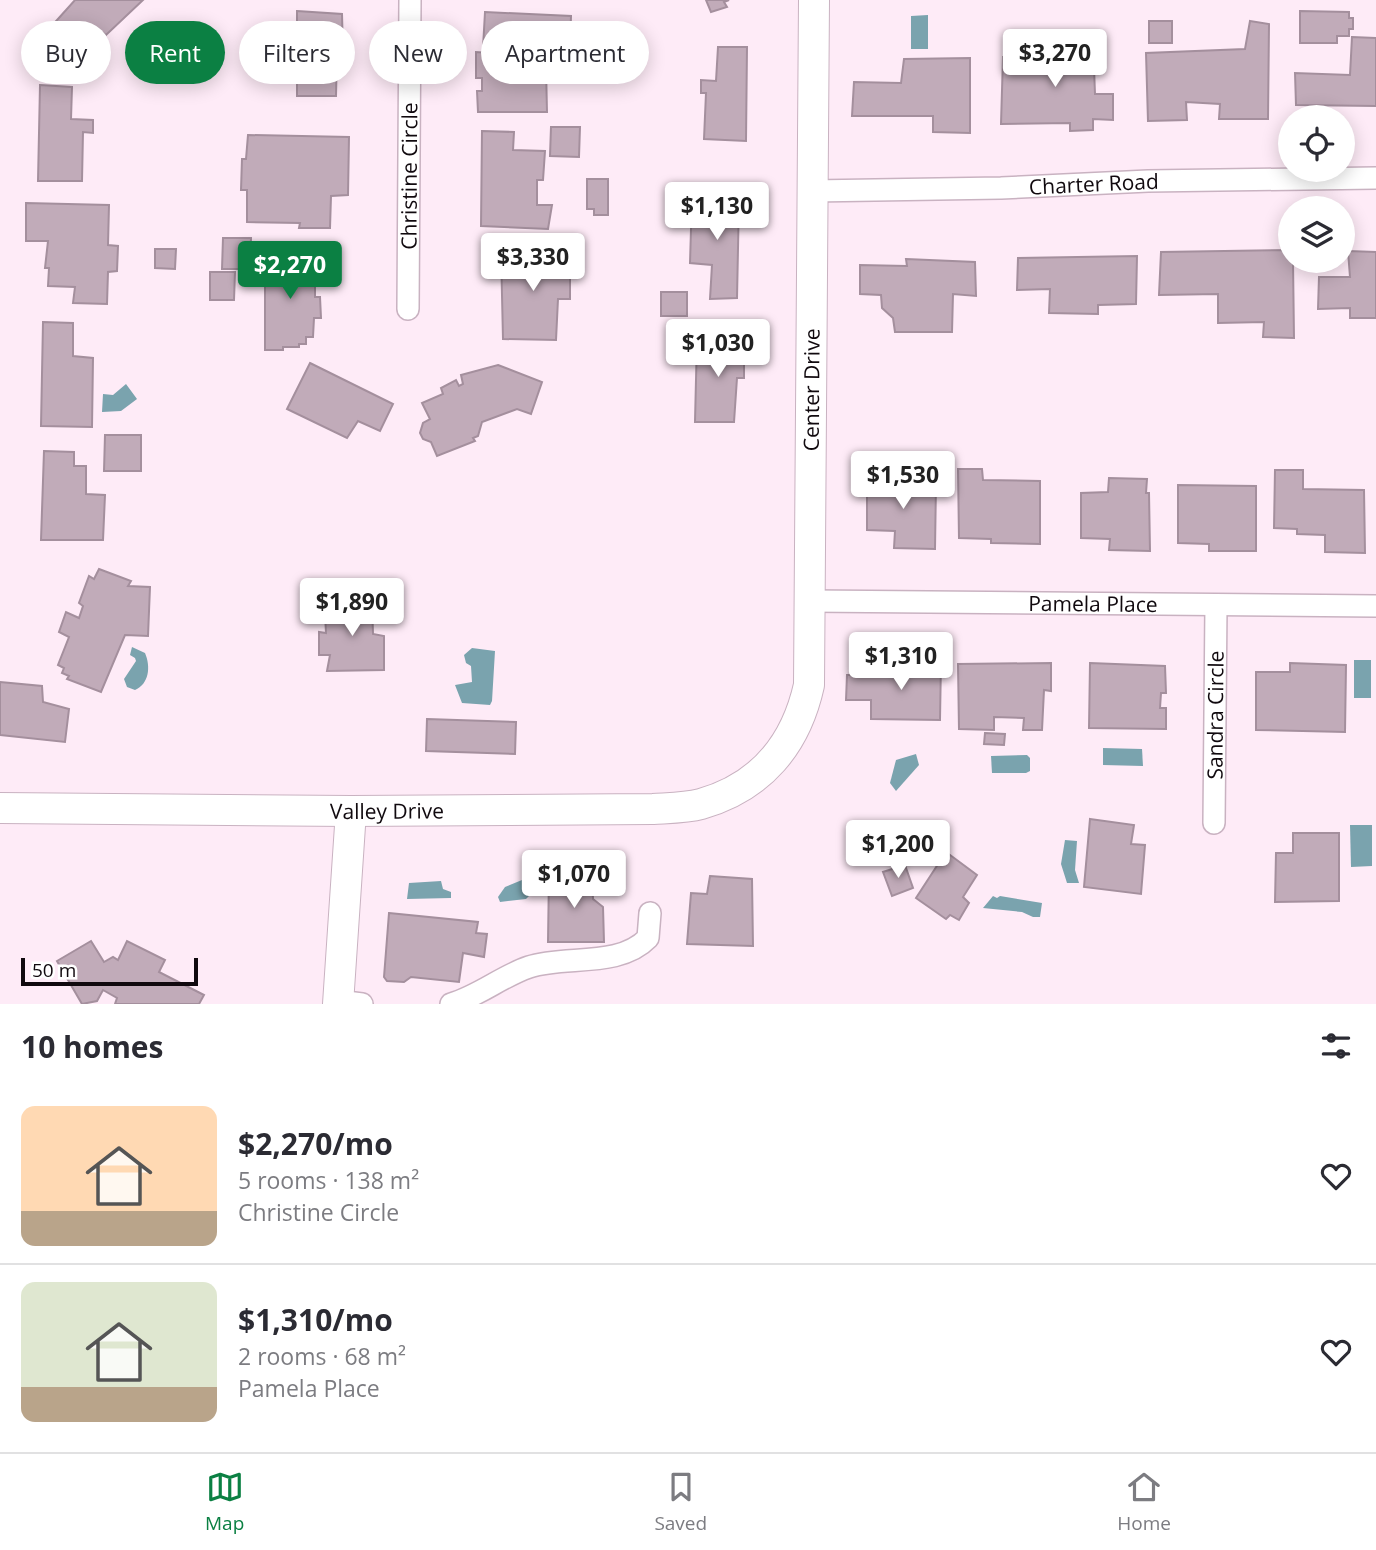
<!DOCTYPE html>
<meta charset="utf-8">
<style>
:root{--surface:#fff;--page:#f7f7f7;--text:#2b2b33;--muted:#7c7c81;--line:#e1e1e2;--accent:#0b8043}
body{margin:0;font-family:"Open Sans",sans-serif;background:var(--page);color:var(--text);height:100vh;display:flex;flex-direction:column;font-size:26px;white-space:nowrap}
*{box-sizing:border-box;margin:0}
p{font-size:23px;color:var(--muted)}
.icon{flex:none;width:38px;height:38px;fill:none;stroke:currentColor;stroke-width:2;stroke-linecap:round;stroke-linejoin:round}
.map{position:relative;height:1004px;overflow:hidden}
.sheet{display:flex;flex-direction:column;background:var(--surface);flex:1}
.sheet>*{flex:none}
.hud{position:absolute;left:21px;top:21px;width:700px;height:63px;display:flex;gap:14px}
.tools{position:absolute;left:1278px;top:105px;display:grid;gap:14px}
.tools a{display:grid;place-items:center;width:77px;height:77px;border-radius:50%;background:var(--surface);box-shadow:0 4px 18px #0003;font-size:35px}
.scale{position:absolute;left:21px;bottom:18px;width:177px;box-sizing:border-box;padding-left:7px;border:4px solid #10090e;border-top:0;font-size:19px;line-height:24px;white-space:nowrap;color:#10090e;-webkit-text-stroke:5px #fff;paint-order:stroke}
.price{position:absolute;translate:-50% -60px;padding:0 16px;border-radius:7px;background:#fff;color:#222;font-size:23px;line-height:46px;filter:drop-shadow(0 2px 4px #0008)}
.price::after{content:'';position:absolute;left:50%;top:42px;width:21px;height:16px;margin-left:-10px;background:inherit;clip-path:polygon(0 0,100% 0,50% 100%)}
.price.active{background:var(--accent);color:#fff}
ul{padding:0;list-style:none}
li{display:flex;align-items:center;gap:21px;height:175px;padding:0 21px}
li+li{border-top:2px solid var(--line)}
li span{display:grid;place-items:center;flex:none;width:196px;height:140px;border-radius:14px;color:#555}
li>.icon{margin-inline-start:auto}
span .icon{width:84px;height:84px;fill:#fffc;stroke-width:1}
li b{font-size:30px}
h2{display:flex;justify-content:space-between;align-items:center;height:84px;padding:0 21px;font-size:30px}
.chip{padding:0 24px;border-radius:32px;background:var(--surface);box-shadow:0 4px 18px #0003;font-size:24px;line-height:63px}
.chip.active{background:var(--accent);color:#fff}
.tabs{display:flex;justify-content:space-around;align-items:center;height:98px;border-top:2px solid var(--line);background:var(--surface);font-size:19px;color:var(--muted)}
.tabs a{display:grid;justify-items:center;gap:4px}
.tabs .active{color:var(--accent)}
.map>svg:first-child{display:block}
.water{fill:#7aa3ae}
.building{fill:#c1abb9;stroke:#a48f9d;stroke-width:2}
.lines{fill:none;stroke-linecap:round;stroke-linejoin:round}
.street-casing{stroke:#c9b2c1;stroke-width:24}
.secondary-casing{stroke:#c9b2c1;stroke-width:32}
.street{stroke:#fff;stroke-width:21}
.secondary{stroke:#fff;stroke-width:30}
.labels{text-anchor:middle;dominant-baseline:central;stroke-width:6;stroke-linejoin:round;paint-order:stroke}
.street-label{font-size:21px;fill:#10090e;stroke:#fff}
</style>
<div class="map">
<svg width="1376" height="1004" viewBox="0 0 1376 1004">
<rect width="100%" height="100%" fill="#feebf7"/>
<g class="water">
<path d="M928,15v34h-17v-33z"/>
<path d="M126,384l11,15 -16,12 -19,1 1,-18 10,1z"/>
<path d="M132,647l13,6c6,14 4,31 -10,37l-8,-3 -3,-8 12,-18 -1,-3 -5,-3z"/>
<path d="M472,648l23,3 -3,50 -2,4 -28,-2 -7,-18 17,-3 -1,-16 -5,-3 -2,-8z"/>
<rect x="1354" y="660" width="17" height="38"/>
<path d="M1103,748l39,1 1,17 -40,-1z"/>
<path d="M916,754l3,11 -23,26 -6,-8 6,-23z"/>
<path d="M1027,755l3,3v13l-4,2h-34l-1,-17z"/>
<path d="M1350,825h22v41l-21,1z"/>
<path d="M1065,840l12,1 -2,29 4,13h-12l-6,-19z"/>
<path d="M522,880l8,4 2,9 -6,6 -26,3 -2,-5 7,-10z"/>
<path d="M441,881l2,8 8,3v6l-44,1 2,-16z"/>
<path d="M993,896l4,2 3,-2 42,7 -2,14h-7l-11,-5 -39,-4z"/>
</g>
<g class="building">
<path d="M75,0h68l-37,35 -6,-4 -23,23 -28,-25z"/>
<path d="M706,0h23l-5,2 3,5 -16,5z"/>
<path d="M297,11l45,3 1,38h-6l-1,44h-39z"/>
<path d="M1300,11l49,1v6h4v11h-4v7h-12v7h-37z"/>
<path d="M485,12l86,4 -1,32h-32l-1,19h9l1,45h-69l-1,-21h5v-13h-6v-26l15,1v-4l-8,-1z"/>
<rect x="1149" y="21" width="23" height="22"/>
<path d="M1250,21l19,3 -1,95h-49l1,-15 -34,-2 1,18 -39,1 -2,-68 99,-4z"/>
<path d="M1352,37l24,1v68l-80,-1 -1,-32 55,2z"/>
<path d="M1057,39l36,2 2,53h18v26l-20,-1v11l-23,1v-8l-69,1 2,-67 54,3z"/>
<path d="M718,47h29l-1,94 -42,-2 2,-46h-5v-13l15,1z"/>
<path d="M970,58v75l-37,-1v-16h-81l2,-34 47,1 3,-24z"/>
<path d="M40,85l32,2 -1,32 22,1v13l-10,-1 -1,49h-44z"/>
<path d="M551,127h29l-1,30 -29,-1z"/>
<path d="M482,131l32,1 -1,18 32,1 -2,29h-6v25h15l-4,24 -67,-3z"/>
<path d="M248,135l101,2 -1,58 -17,1 -1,32h-31l1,-5 -53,-1v-32h-6l1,-31h4z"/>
<path d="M587,179h21v36h-14v-6h-7z"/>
<path d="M692,196l47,3 -2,99 -27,1 2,-34 -22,-2z"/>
<path d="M26,203l83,2 -1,40 10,1 -1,25 -9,1 -1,32 -34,-1 2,-16 -27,-1 1,-18h-4l3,-27h-22z"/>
<path d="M223,238h28l-1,31h-28z"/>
<path d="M155,249h21l-1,20 -20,-1z"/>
<path d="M1290,250v11h3l1,77 -31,-1 1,-15 -46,1v-29l-59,1 2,-43z"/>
<path d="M501,251h69v48h-12l-2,41 -53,-1z"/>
<path d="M1348,251l28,1v66h-26v-10l-32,1 1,-32h31z"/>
<path d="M265,256l50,1v40h5l1,21h-7l-1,19h-7v7h-7v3h-16v3h-18z"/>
<path d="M1137,256l-1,48 -38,1v9l-49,-1 1,-24 -33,1 1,-32z"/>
<path d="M906,259l69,3 1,34 -23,-2 -1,38h-57l-2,-14 -11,-10 -1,-13 -21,-1v-29l47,1z"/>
<path d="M210,272h25l-1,28h-24z"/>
<rect x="661" y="292" width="26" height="24"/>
<path d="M43,322l30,1v33l20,2 -1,69 -51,-1z"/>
<path d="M697,338l47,2v38h-7l-3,44h-39z"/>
<path d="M310,363l83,41 -13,27 -22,-10 -11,17 -60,-29z"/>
<path d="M498,365l44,17 -11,32 -14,-5 -35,13 -4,14 -5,2 2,3 -38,15 -6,-14 -8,-3 -3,-6 3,-10 7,-4 -8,-16 21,-9 -2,-6 15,-8 3,6 4,-2 -2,-9z"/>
<path d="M105,435h36v36h-37z"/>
<path d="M44,451l30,1v14h12v28l19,1 -2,45h-62z"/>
<path d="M958,469h24l1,11 57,1v63l-49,-1v-4l-32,-1z"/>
<path d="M1275,470h28v19l61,1 1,63 -40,-1v-17l-28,-1v-5l-23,-1z"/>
<path d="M871,473l21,1 1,8 43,1 -1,66 -41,-1 1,-17 -28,-1v-43l4,-4z"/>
<path d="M1109,478l38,1 -1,14h3l1,58 -41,-1 1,-11 -29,-1v-45l27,-1z"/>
<path d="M1178,485l78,1v65h-47v-7l-31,-1z"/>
<path d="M99,569l32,12 -3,5 22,1 -2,49 -23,-1 -24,57 -34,-13 2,-3 -7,-3 2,-5 -6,-3 11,-28 -10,-5 7,-20 13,6 4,-12 -4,-3 10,-27 5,3z"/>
<path d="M372,600l1,34 11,2v34l-57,1 3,-16h-11v-23l7,1 -1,-19h6l-1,-13z"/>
<path d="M902,661h39l-1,59 -69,-1v-19h-25l1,-25 49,-1v-8l6,1z"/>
<path d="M1051,663v28l-7,-1 -2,40h-19l1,-12 -30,-1v13l-35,-1 -1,-65z"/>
<path d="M1090,663l75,3 1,27h-5l-1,15h6v21l-77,-1z"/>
<path d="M1290,663l56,2 -1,67 -89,-2v-58h34z"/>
<path d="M0,682l42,4 1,16 26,7 -4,33 -65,-7z"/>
<path d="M427,719l89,3 -1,32 -89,-3z"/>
<path d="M985,733l20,1 -1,11 -20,-1z"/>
<path d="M1090,819l44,6 -3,19 14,1 -4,49 -57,-7z"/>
<path d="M1293,833h46v68l-64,1 1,-49h17z"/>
<path d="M946,852l31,23 -14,22 6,6 -10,17 -9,-5 -4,4 -30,-21z"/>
<path d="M905,865l8,23 -21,8 -9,-24z"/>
<path d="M549,873l43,2 1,24 10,8 1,35h-56z"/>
<path d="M710,876l42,3 1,67 -66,-2 4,-51 16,1z"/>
<path d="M389,913l89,9 -2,11 11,1 -3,23 -21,-4 -4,29 -48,-5 -7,5 -17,-1 -3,-4z"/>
<path d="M91,941l13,21 9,-5 5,3 9,-19 38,19 -6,12 45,23 -5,9h-84l2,-6 -14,-8 -6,11 -15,3 -25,-43z"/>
</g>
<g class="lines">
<defs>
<g id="street">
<path id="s1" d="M812,191l189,-3 147,-7 228,-3"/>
<path id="s2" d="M408,309l2,-309"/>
<path id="s3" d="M809,601l567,5"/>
<path id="s4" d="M1214,823l2,-218"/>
<path d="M338,1001l24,3"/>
<path d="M451,1004c28,-8 51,-28 78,-37 37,-12 90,1 119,-29l2,-25"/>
</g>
<g id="secondary">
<path id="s5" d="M0,808l351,3 302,-2c15,-1 33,-1 48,-5 60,-17 95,-60 108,-119l5,-685"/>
<path d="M338,1004l13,-193"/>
</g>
</defs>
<use href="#street" class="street-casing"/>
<use href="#secondary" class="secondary-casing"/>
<use href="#street" class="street"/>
<use href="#secondary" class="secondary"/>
</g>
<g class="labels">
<g class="street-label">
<text stroke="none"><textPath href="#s2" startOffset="133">Christine Circle</textPath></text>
<text stroke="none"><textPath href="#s1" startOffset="282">Charter Road</textPath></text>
<text stroke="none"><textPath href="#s5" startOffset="1166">Center Drive</textPath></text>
<text stroke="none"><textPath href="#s3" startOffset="284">Pamela Place</textPath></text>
<text stroke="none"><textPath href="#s4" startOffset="108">Sandra Circle</textPath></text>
<text stroke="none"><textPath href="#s5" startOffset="387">Valley Drive</textPath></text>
</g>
</g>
</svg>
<div class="tools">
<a><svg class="icon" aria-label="locate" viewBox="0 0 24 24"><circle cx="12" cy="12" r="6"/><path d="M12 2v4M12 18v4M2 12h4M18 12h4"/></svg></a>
<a><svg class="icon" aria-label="layers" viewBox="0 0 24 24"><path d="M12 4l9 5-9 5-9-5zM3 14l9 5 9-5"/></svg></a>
</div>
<div class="scale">50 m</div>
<b class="price" style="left:1055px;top:89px">$3,270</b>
<b class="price" style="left:717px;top:242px">$1,130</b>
<b class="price" style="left:533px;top:293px">$3,330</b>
<b class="price active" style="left:290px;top:301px">$2,270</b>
<b class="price" style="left:718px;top:379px">$1,030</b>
<b class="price" style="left:903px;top:511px">$1,530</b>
<b class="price" style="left:352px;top:638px">$1,890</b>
<b class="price" style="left:901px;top:692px">$1,310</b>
<b class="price" style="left:898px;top:880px">$1,200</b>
<b class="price" style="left:574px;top:910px">$1,070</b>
<div class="hud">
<a class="chip">Buy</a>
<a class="chip active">Rent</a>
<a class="chip">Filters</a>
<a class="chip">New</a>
<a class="chip">Apartment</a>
</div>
</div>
<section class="sheet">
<h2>10 homes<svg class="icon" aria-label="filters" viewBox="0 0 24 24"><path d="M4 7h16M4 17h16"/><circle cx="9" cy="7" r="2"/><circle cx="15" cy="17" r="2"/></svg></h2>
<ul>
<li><span style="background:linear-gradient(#ffd9b3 75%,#b9a48a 0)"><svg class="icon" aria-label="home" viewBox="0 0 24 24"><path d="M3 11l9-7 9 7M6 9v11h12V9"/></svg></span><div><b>$2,270/mo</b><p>5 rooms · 138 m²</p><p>Christine Circle</p></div><svg class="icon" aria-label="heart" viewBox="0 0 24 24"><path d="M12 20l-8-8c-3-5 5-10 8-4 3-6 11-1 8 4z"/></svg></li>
<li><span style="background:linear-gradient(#dfe7d0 75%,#b9a48a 0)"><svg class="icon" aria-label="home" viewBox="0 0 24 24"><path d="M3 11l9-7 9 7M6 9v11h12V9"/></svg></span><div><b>$1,310/mo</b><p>2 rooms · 68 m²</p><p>Pamela Place</p></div><svg class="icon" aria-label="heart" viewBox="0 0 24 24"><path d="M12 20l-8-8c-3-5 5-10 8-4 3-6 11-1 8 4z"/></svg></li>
</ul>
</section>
<nav class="tabs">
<a class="active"><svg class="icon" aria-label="map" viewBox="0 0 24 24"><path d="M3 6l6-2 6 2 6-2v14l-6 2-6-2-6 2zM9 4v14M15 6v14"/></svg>Map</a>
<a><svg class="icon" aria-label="saved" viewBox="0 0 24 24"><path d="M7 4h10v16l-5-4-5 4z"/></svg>Saved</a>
<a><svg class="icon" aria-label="home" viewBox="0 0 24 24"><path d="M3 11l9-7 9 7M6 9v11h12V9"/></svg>Home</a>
</nav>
